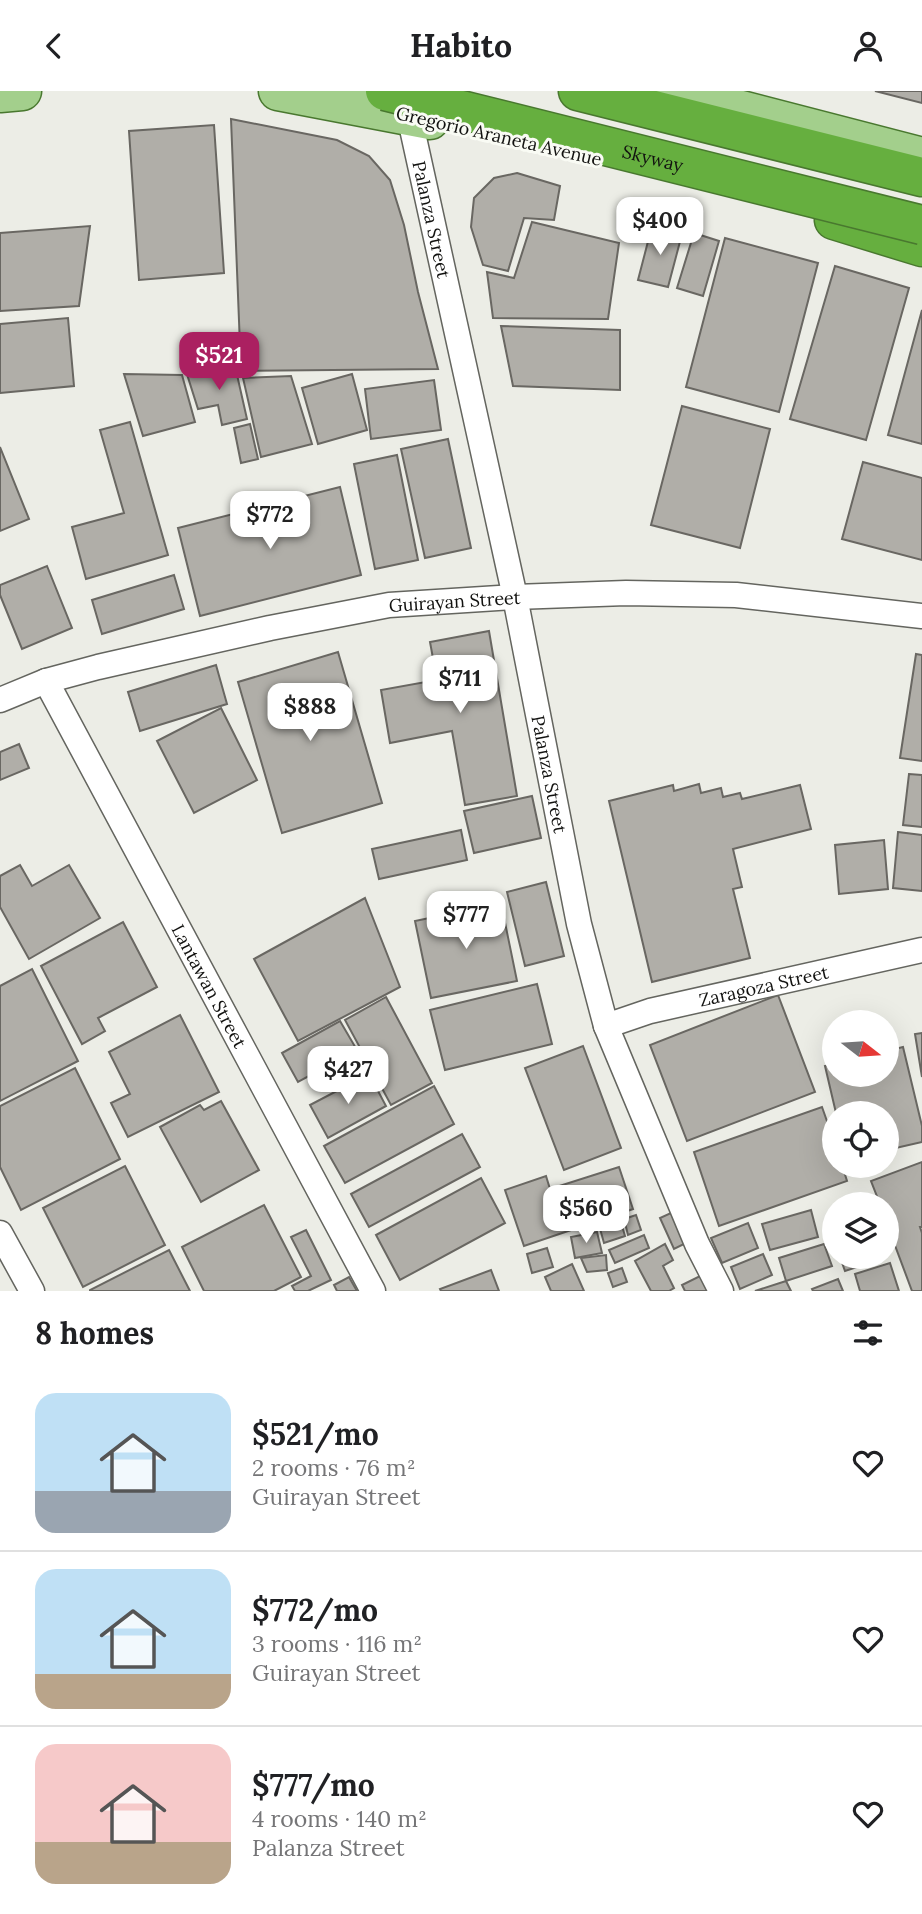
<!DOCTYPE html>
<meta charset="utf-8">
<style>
:root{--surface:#fff;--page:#f6f6f6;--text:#202124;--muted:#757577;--line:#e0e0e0;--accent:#ab2061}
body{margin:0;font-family:Lora,serif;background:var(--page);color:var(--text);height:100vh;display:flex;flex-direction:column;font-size:26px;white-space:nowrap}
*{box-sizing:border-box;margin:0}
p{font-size:23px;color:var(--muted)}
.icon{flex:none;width:38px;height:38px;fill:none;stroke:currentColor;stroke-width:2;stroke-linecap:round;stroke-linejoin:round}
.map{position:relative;height:1200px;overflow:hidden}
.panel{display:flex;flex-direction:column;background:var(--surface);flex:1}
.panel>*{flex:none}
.needle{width:46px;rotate:107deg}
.tools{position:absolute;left:822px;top:919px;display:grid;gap:14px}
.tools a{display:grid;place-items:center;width:77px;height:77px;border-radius:50%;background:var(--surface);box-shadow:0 7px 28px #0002;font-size:35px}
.price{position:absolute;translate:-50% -60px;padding:0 16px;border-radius:14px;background:#fff;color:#222;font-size:23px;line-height:46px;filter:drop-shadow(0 2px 4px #0008)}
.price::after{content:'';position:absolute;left:50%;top:42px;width:21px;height:16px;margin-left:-10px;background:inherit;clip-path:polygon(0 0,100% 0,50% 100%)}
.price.active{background:var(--accent);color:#fff}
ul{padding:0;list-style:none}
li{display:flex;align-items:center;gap:21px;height:175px;padding:0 35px}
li+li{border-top:2px solid var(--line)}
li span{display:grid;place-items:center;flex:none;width:196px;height:140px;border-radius:21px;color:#555}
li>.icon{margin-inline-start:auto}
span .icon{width:84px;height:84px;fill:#fffc;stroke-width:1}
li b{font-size:30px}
h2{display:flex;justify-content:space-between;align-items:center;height:84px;padding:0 35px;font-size:30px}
header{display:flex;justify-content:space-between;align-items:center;height:91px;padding:0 35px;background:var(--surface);font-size:32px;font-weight:800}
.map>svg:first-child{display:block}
.building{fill:#b0aea8;stroke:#696762;stroke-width:2}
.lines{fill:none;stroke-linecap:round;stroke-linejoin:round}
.minor-casing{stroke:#64655f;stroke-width:27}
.primary-casing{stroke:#49782f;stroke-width:41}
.motorway-casing{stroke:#49782f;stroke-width:41}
.minor{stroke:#fff;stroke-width:24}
.primary{stroke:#a3cf8c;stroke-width:38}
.motorway{stroke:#66af3f;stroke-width:38}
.motorway-bridge-casing{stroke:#49782f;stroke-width:41;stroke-linecap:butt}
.motorway-bridge{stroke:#66af3f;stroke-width:38}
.labels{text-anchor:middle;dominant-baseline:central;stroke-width:6;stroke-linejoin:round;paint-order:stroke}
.street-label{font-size:18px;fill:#121210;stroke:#f9fbf4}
</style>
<header><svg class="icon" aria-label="back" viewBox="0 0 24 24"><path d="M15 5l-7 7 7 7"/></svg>Habito<svg class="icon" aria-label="person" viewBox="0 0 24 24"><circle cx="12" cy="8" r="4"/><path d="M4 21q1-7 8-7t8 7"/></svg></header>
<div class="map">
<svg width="922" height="1200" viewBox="0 0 922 1200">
<rect width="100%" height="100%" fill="#ecede6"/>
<g class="building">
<path d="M875,0h47v12z"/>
<path d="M231,28l106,21 32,16 21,24 14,45 14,67 20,77 -197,2z"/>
<path d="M214,34l10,148 -85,7 -10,-149z"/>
<path d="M517,82l43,13 -6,34 -30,-2 -16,53 -25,-6 -12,-38 3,-29 20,-20z"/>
<path d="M532,131l87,21 -11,76 -115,-1 -6,-46 27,6z"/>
<path d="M90,135l-11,80 -79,5v-78z"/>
<path d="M652,135l30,8 -14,53 -30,-7z"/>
<path d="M694,142l25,8 -16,55 -26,-8z"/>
<path d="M725,147l93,25 -39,149 -93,-25z"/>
<path d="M835,175l74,22 -43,152 -76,-21z"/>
<path d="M922,219v134l-34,-9z"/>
<path d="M68,227l6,68 -74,7v-69z"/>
<path d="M501,235l119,4v60l-107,-4z"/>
<path d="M235,275l12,53 -25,6 -4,-20 -20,4 -12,-38z"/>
<path d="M124,283l58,1 13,47 -52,14z"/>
<path d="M352,283l15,56 -49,14 -16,-56z"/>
<path d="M291,285l21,68 -51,13 -18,-79z"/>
<path d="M434,289l7,50 -70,9 -6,-50z"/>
<path d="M682,315l88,23 -30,119 -89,-23z"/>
<path d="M130,331l38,133 -82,24 -14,-52 52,-14 -24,-83z"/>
<path d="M250,333l8,35 -17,4 -7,-35z"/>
<path d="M448,348l23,109 -46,10 -24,-109z"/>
<path d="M0,356l29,72 -29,12z"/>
<path d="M397,364l21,105 -43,9 -21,-105z"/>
<path d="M863,371l59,16v82l-80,-21z"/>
<path d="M340,396l21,88 -161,41 -22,-88z"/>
<path d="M47,475l25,62 -50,21 -22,-54v-10z"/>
<path d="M174,484l10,34 -82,25 -10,-34z"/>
<path d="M489,540l28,165 -52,9 -13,-74 -62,12 -9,-53 56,-10 -7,-38z"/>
<path d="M338,561l44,151 -100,30 -44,-151z"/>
<path d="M916,563l6,1v106l-22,-3z"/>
<path d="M216,574l11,39 -87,27 -12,-39z"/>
<path d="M221,617l36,72 -63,33 -37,-72z"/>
<path d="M19,653l10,24 -29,12v-28z"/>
<path d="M909,683l13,1v52l-19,-2z"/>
<path d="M699,693l2,9 20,-5 2,9 17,-4 2,6 58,-14 11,44 -78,20 9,38 -9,2 17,69 -98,24 -43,-181 64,-16 1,6z"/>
<path d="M532,705l9,42 -67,15 -10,-42z"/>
<path d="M461,739l6,30 -88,19 -7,-30z"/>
<path d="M898,741l24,3v56l-29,-3z"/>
<path d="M884,749l4,49 -49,5 -4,-49z"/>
<path d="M20,774l12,21 37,-21 31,53 -71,41 -29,-52v-31z"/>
<path d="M546,791l18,74 -39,10 -18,-74z"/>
<path d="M365,807l35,89 -102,54 -44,-82z"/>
<path d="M501,812l16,78 -86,17 -16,-77z"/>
<path d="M123,831l34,65 -59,31 7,13 -23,13 -41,-78z"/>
<path d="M32,878l46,92 -78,40v-115z"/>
<path d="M537,893l15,60 -107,26 -15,-60z"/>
<path d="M778,904l37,97 -128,49 -37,-96z"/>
<path d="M386,906l46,86 -41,22 -46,-85z"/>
<path d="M180,924l39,77 -91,45 -17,-34 19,-9 -21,-42z"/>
<path d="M340,930l17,29 -59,32 -16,-29z"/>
<path d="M922,942v44l-7,-43z"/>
<path d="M583,955l38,102 -57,22 -39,-102z"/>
<path d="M903,956l19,79v16l-35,8v-37h-51l-11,-47 10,-2v11h52v-24z"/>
<path d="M75,977l45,91 -99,51 -21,-43v-61z"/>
<path d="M369,983l17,32 -58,32 -18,-33z"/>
<path d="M434,995l20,38 -109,59 -21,-37z"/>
<path d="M221,1010l38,69 -58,32 -41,-75 40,-22 4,5z"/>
<path d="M822,1016l13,37v21h7l5,16 -128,45 -25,-74z"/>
<path d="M462,1043l18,33 -111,60 -18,-33z"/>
<path d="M922,1071v65h-2l2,6v58h-10l-25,-67v-20h-7l-9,-23z"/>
<path d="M125,1075l40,79 -82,42 -40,-79z"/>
<path d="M619,1076l14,42 -109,37 -19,-56 41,-14 4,13z"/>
<path d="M481,1087l24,45 -105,57 -24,-45z"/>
<path d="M264,1114l37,72 -27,14h-70l-22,-44z"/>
<path d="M811,1119l7,27 -48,13 -8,-26z"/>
<path d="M673,1121l13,31 -12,6 -14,-31z"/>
<path d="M636,1124l5,15 -13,5 -4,-16z"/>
<path d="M835,1126v27l-8,-24z"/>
<path d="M620,1128l5,17 -21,7 -5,-18z"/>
<path d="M748,1132l10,25 -36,15 -11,-25z"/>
<path d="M306,1139l25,50 -23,11h-13l-3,-5 19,-10 -20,-39z"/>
<path d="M597,1141l5,21 -27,5 -4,-21z"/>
<path d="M644,1144l5,13 -34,15 -6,-13z"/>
<path d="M665,1153l8,16 -10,6 11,22 -5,3h-18l-16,-30z"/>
<path d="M824,1153l8,22 -46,15 -7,-23z"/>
<path d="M547,1157l6,19 -21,6 -5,-19z"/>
<path d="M169,1159l21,41h-100v-1z"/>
<path d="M763,1163l9,21 -32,14 -9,-22z"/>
<path d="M606,1164l1,15 -20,2 -6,-14z"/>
<path d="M840,1166h43l1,1 -39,13z"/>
<path d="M890,1172l9,28h-39l-5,-17z"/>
<path d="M572,1173l12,27h-33l-6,-14z"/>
<path d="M622,1177l5,14 -14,5 -5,-14z"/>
<path d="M491,1179l8,21h-58l-1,-2z"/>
<path d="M704,1183l8,17h-27l-3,-6z"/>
<path d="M349,1186l8,14h-20l-3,-6z"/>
<path d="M838,1188l5,12h-30l-1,-2z"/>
<path d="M786,1190l5,10h-36z"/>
</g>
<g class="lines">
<defs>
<g id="minor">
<path id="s1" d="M409,24l106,482 64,327 27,102 91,218 24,47"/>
<path id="s2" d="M46,590l327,610"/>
<path id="s3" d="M0,609l46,-19 52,-14 172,-39 119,-23 126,-8 111,-4 110,2 186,21"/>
<path id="s4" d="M606,935l44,-15 272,-61"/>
<path d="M0,1142l32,58"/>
</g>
<g id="primary">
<path d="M278,0l152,29"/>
<path d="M668,0l254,66"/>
<path d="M0,2l22,-2"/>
</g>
<g id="motorway">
<path d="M578,0l344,86"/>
<path d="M834,129l88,27"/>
</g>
</defs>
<use href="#minor" class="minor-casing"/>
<use href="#primary" class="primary-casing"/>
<use href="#motorway" class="motorway-casing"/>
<use href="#minor" class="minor"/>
<use href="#primary" class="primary"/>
<use href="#motorway" class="motorway"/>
<defs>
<g id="motorway-bridge">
<path id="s5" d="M385,0l537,134"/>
</g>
</defs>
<use href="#motorway-bridge" class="motorway-bridge-casing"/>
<use href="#motorway-bridge" class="motorway-bridge"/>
</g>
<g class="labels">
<g class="street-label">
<text transform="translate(499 45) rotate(13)">Gregorio Araneta Avenue</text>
<text stroke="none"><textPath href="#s5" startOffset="276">Skyway</textPath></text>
<text stroke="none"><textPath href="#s1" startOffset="107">Palanza Street</textPath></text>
<text stroke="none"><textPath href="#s3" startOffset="467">Guirayan Street</textPath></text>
<text stroke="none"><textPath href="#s1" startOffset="674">Palanza Street</textPath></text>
<text stroke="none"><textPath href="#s2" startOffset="346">Lantawan Street</textPath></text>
<text stroke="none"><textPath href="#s4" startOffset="163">Zaragoza Street</textPath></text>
</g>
</g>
</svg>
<div class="tools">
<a><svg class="needle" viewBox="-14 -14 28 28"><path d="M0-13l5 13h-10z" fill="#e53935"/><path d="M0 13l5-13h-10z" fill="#757577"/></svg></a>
<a><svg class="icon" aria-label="locate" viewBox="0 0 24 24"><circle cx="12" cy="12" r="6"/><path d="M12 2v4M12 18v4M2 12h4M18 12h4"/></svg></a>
<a><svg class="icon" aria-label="layers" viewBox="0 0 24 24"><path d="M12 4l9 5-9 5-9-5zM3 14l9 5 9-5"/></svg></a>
</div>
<b class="price" style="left:660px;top:166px">$400</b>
<b class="price active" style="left:219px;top:301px">$521</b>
<b class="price" style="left:270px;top:460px">$772</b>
<b class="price" style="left:460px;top:624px">$711</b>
<b class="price" style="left:310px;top:652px">$888</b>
<b class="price" style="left:466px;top:860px">$777</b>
<b class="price" style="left:348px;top:1015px">$427</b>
<b class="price" style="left:586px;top:1154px">$560</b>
</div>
<section class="panel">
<h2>8 homes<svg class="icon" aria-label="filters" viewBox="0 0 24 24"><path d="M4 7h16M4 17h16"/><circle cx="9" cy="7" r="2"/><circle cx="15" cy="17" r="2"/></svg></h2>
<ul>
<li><span style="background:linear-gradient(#bfe0f5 70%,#9aa5b1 0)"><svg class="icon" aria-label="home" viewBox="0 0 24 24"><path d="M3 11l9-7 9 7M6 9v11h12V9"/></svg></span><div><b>$521/mo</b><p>2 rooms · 76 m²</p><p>Guirayan Street</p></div><svg class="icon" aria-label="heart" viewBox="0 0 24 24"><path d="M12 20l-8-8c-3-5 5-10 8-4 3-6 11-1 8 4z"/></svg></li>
<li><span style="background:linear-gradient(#bfe0f5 75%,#b9a48a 0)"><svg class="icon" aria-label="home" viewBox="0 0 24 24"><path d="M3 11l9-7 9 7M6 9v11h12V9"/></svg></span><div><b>$772/mo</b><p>3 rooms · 116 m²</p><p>Guirayan Street</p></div><svg class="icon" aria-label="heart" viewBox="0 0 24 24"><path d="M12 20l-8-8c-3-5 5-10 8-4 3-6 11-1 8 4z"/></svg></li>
<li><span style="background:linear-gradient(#f6c9c9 70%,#b9a48a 0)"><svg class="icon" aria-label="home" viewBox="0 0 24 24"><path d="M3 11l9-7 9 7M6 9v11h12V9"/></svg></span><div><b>$777/mo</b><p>4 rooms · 140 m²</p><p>Palanza Street</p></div><svg class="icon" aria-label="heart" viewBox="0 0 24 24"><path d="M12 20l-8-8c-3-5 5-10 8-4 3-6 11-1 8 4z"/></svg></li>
</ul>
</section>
